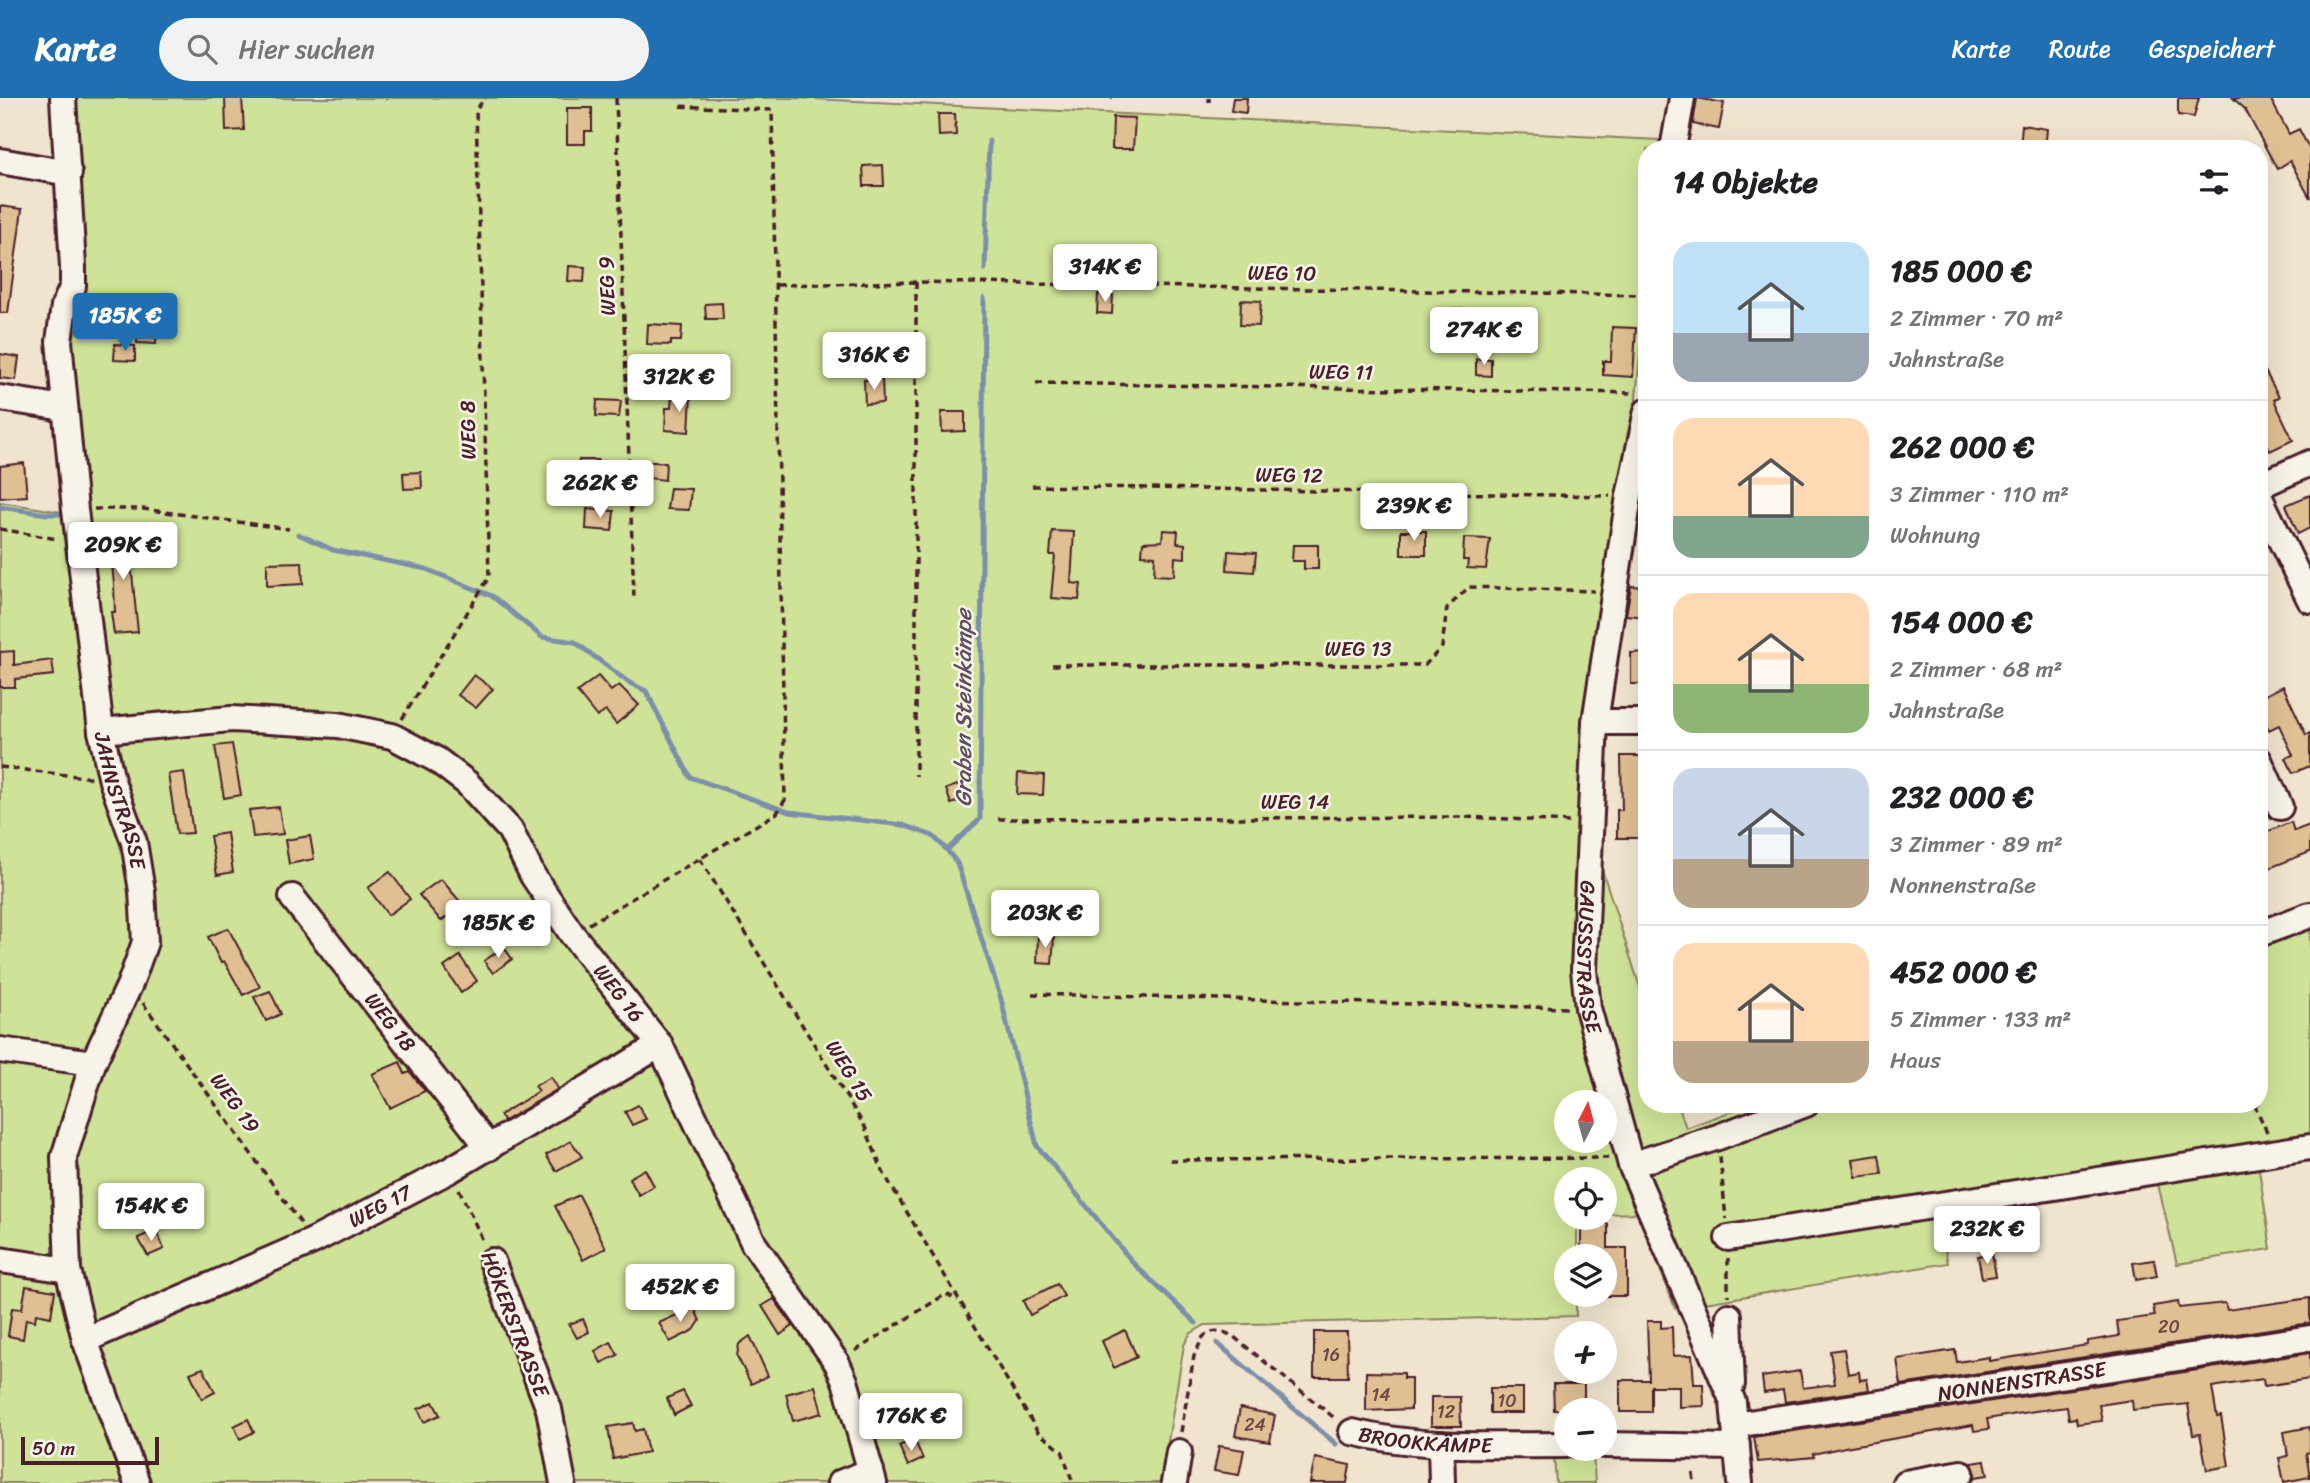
<!DOCTYPE html>
<html lang="de">
<meta charset="utf-8">
<style>
:root{--surface:#fff;--page:#f2f2f2;--text:#202124;--muted:#757577;--line:#e0e0e0;--accent:#1f6fb2}
body{margin:0;font-family:Sriracha,sans-serif;background:var(--page);color:var(--text);height:100vh;display:flex;flex-direction:column;font-size:26px;white-space:nowrap}
*{box-sizing:border-box;margin:0}
p{font-size:23px;color:var(--muted)}
.icon{flex:none;width:38px;height:38px;fill:none;stroke:currentColor;stroke-width:2;stroke-linecap:round;stroke-linejoin:round}
.map{position:relative;flex:1;overflow:hidden}
.drawer{position:absolute;left:1638px;top:42px;width:630px;height:973px;display:flex;flex-direction:column;background:var(--surface);border-radius:28px;box-shadow:0 7px 28px #0002}
.drawer>*{flex:none}
.needle{width:46px;rotate:6deg}
.tools{position:absolute;left:1554px;top:992px;display:grid;gap:14px}
.tools a{display:grid;place-items:center;width:63px;height:63px;border-radius:50%;background:var(--surface);box-shadow:0 7px 28px #0002;font-size:35px}
.scale{position:absolute;left:21px;bottom:18px;width:138px;box-sizing:border-box;padding-left:7px;border:4px solid #4a1f2b;border-top:0;font-size:19px;line-height:24px;white-space:nowrap;color:#4a1f2b;-webkit-text-stroke:5px #f7f3e8;paint-order:stroke}
.price{position:absolute;translate:-50% -60px;padding:0 16px;border-radius:7px;background:#fff;color:#222;font-size:23px;line-height:46px;filter:drop-shadow(0 2px 4px #0008)}
.price::after{content:'';position:absolute;left:50%;top:42px;width:21px;height:16px;margin-left:-10px;background:inherit;clip-path:polygon(0 0,100% 0,50% 100%)}
.price.active{background:var(--accent);color:#fff}
ul{padding:0;list-style:none}
li{display:flex;align-items:center;gap:21px;height:175px;padding:0 35px}
li+li{border-top:2px solid var(--line)}
li span{display:grid;place-items:center;flex:none;width:196px;height:140px;border-radius:21px;color:#555}
li>.icon{margin-inline-start:auto}
span .icon{width:84px;height:84px;fill:#fffc;stroke-width:1}
li b{font-size:30px}
h2{display:flex;justify-content:space-between;align-items:center;height:84px;padding:0 35px;font-size:30px}
header{display:flex;align-items:center;gap:42px;box-sizing:border-box;height:98px;padding:0 35px;background:var(--accent);color:#fff}
header strong{font-size:33px}
nav{display:flex;gap:38px;margin-inline-start:auto;font-size:24px}
.search{width:490px;height:63px;background:var(--page);display:flex;align-items:center;gap:18px;box-sizing:border-box;padding:0 24px;border-radius:38px;color:var(--muted);font-size:26px}
.map>svg:first-child{display:block}
.green{fill:#cfe398;stroke:#8c8162;stroke-width:2;fill-rule:evenodd}
.lines{fill:none;stroke-linecap:round;stroke-linejoin:round}
.stream{stroke:#7c8faa;stroke-width:5}
.building{fill:#e0c093;stroke:#4a1f2b;stroke-width:2}
.minor-casing{stroke:#4a1f2b;stroke-width:30}
.path{stroke:#4a1f2b;stroke-width:3.5;stroke-dasharray:7 5;stroke-linecap:butt}
.minor{stroke:#f7f3e8;stroke-width:24}
.labels{text-anchor:middle;dominant-baseline:central;stroke-width:5;stroke-linejoin:round;paint-order:stroke}
.number-label{font-size:18px;fill:#704745}
.street-label{font-size:21px;fill:#4a1f2b;stroke:#f7f3e8}
.water-label{font-size:23px;font-style:italic;fill:#5f4e60;stroke:#f7f3e8}
</style>
<header>
<strong>Karte</strong>
<div class="search"><svg class="icon" aria-label="search" viewBox="0 0 24 24"><circle cx="10" cy="10" r="6"/><path d="M15 15l6 6"/></svg>Hier suchen</div>
<nav><a>Karte</a><a>Route</a><a>Gespeichert</a></nav>
</header>
<div class="map">
<svg width="2310" height="1385" viewBox="0 0 2310 1385">
<rect width="100%" height="100%" fill="#f0e4ce"/>
<filter id="ink" filterUnits="userSpaceOnUse"><feTurbulence type="fractalNoise" baseFrequency=".0143" numOctaves="2"/><feDisplacementMap in="SourceGraphic" scale="14" xChannelSelector="R" yChannelSelector="G"/><feConvolveMatrix kernelMatrix="1 2 1 2 8 2 1 2 1" color-interpolation-filters="sRGB"/></filter>
<g filter="url(#ink)">
<g class="green">
<path d="M73,0h720l866,42 -1,9h-11v125l-51,577 51,158v95h31l8,24 65,-24h508v-185l51,-18v254l-52,8 13,86 -94,15 -20,-84 -220,34 11,49 -273,45 -37,-95 -33,1v-34h-39v38h11v38h-11v39h10v21l-371,9 -15,9 -6,11 -23,138h-1161v-981l68,11v-176zM1566,1004h39v39h-39z"/>
<path d="M1593,1355l2,30h-39l-2,-27z"/>
</g>
<g class="lines">
<g class="stream">
<path d="M985,171l4,-128"/>
<path d="M0,409l47,7h17"/>
<path d="M298,436l35,16 93,19 66,27 50,41 33,5 53,40 18,9 44,86 99,35 114,13 30,11 14,14 33,-31 4,-521"/>
<path d="M947,752l10,13 44,136 36,147 98,119 61,58"/>
<path d="M1217,1245l119,101"/>
</g>
</g>
<g class="building">
<path d="M225,0h17l2,32 -18,1z"/>
<path d="M1233,0h14l-1,15 -15,-2z"/>
<path d="M1697,0l27,5 -5,26 -26,-5z"/>
<path d="M2178,0h21l-5,19 -16,-2z"/>
<path d="M2233,0h37l19,36 10,-5 11,21v48l-20,-37 -13,8 -32,-60z"/>
<path d="M567,10h25v23h-7v13h-18z"/>
<path d="M938,16h17l1,21 -17,1z"/>
<path d="M1113,19l22,1 -2,31h-21z"/>
<path d="M2022,27l25,4 -2,20h-25z"/>
<path d="M883,67l1,21h-20l-1,-20z"/>
<path d="M0,108l22,3 -14,104h-8z"/>
<path d="M569,168l16,1 -1,15 -16,-1z"/>
<path d="M1098,196l15,1 -1,19 -15,-1z"/>
<path d="M1241,202l20,1 -2,25 -19,-1z"/>
<path d="M722,205l1,16h-17l-1,-15z"/>
<path d="M1463,211l1,21h-23l-1,-20z"/>
<path d="M143,223h14l-1,23 -19,-1 1,-19 4,1z"/>
<path d="M648,226l34,2 -1,15h-10v4l-24,-1z"/>
<path d="M1612,229l24,1 -3,49 -30,-2v-14h8z"/>
<path d="M115,246l20,2v15l-21,-1z"/>
<path d="M0,256l19,3 -3,23 -16,-2z"/>
<path d="M1476,261h15v17l-15,-1z"/>
<path d="M2259,262l20,37 -5,3 19,40 -23,11 -11,-24z"/>
<path d="M882,281l1,24 -18,1 -1,-24z"/>
<path d="M672,297l19,1 -2,36 -24,-2 1,-22h5z"/>
<path d="M597,302l24,1 -2,16 -23,-1z"/>
<path d="M941,314h24v19l-23,1z"/>
<path d="M579,362h19l-1,19 -19,-1z"/>
<path d="M641,363l25,2 -1,17 -25,-3z"/>
<path d="M24,365l3,33 -27,2v-32z"/>
<path d="M421,374l1,16 -18,1 -1,-16z"/>
<path d="M670,390l21,1 -2,21 -22,-1z"/>
<path d="M2310,397v33l-12,6 -12,-29z"/>
<path d="M587,411l27,2 -2,20 -26,-2z"/>
<path d="M127,427l11,107 -24,2 -3,-22h4l-1,-28 -6,-57z"/>
<path d="M1163,432l15,1 -1,12 8,1v14l-10,-1 -1,19 -20,-1 1,-19 -13,-1 1,-13 19,-1z"/>
<path d="M1052,433l22,1 -3,51 10,1 -2,16 -28,-2 4,-43h-5z"/>
<rect x="1401" y="433" width="25" height="24"/>
<path d="M1464,440l26,1 -4,30 -19,-1 1,-8h-5z"/>
<path d="M1293,447h25v24h-14v-8h-12z"/>
<path d="M1228,453l28,2 -2,19 -27,-2z"/>
<path d="M302,464l1,22 -36,2v-23z"/>
<path d="M1631,488l16,1v30l-21,-2z"/>
<path d="M14,553v14l38,-5 2,15 -39,4v8h-15v-35z"/>
<path d="M1647,554v32h-16v-31z"/>
<path d="M474,577l19,14 -17,19 -18,-13z"/>
<path d="M598,578l13,15 8,-6 20,20 -23,19 -10,-13 -9,6 -20,-25z"/>
<path d="M2283,588l23,49 4,-2v33l-17,7 -7,-15 7,-3 -14,-30 -10,5 -10,-20v-12z"/>
<path d="M232,646l9,51 -17,3 -9,-52z"/>
<path d="M1621,658h26v82h-30v-28h5z"/>
<path d="M184,674l9,61 -16,1 -9,-60z"/>
<path d="M1018,675l26,2 -1,20 -26,-1z"/>
<path d="M960,686l6,15 -15,5 -5,-15z"/>
<path d="M279,709l4,27 -30,3 -4,-27z"/>
<path d="M2291,724l3,9 16,-6v27l-51,20v-37z"/>
<path d="M227,735l6,39 -16,3 -7,-39z"/>
<path d="M310,738l4,23 -25,5 -4,-24z"/>
<path d="M390,774l20,27 -22,16 -20,-27z"/>
<path d="M441,781l22,26 -22,16 -22,-26z"/>
<path d="M228,830l32,59 -17,8 -19,-34 -3,2 -13,-26z"/>
<path d="M1038,839l16,1 -2,26 -15,-1z"/>
<path d="M504,849l8,12 -19,14 -9,-12z"/>
<path d="M460,858l17,25 -16,12 -17,-26z"/>
<path d="M270,893l11,23 -15,7 -12,-24z"/>
<path d="M400,964l5,12 5,-2 15,19 -35,17 -18,-34z"/>
<path d="M551,979l7,12 -54,32 -4,-6 39,-24 -4,-5z"/>
<path d="M638,1007l8,14 -14,6 -7,-13z"/>
<path d="M571,1043l11,16 -26,14 -10,-16z"/>
<path d="M1879,1057l3,19 -26,3 -3,-18z"/>
<path d="M645,1071l9,17 -15,9 -10,-17z"/>
<path d="M579,1097l27,53 -23,12 -28,-54z"/>
<path d="M1581,1126h27v24h19v48h-22v-40h-16l-1,-8h-7z"/>
<path d="M156,1132l8,19 -16,7 -10,-18z"/>
<path d="M1992,1155l4,23 -14,2 -4,-22z"/>
<path d="M2154,1162l3,16 -21,4 -3,-17z"/>
<path d="M1057,1186l7,12 -34,19 -7,-14z"/>
<path d="M26,1188l29,5 -4,26 -15,-3 -1,7 -9,-2 -3,20 -15,-3 4,-28 10,1z"/>
<path d="M2310,1200v25l-409,62 -4,-26 58,-9 2,12 32,-5v4l99,-16v-4l31,-5 -2,-15 38,-5 -2,-10 25,-4 1,6 46,-5 2,7z"/>
<path d="M774,1201l19,27 -13,9 -18,-29z"/>
<path d="M694,1209l6,14 -6,9 -24,12 -11,-19z"/>
<path d="M583,1221l6,13 -12,6 -8,-14z"/>
<path d="M1647,1223h14v7l11,-1 1,29 19,-1 2,29h9l1,22 -25,1v-21h-28v26h-31v-32h29z"/>
<path d="M1125,1232l12,27 -23,11 -12,-27z"/>
<path d="M1314,1234h33l1,45h-34z"/>
<path d="M750,1238l18,40 -17,8 -14,-28 2,-12z"/>
<path d="M611,1244l7,13 -17,8 -6,-12z"/>
<path d="M1844,1251l4,25 11,-2 1,8 7,-1 2,11 -84,12 -2,-12 -19,3 -2,-16 38,-6 3,17 32,-4 -5,-33z"/>
<path d="M2310,1255v26l-46,7 -1,-7 -51,8 5,30 4,-1 8,50 -22,4 -7,-36 -7,1 -5,-31 -55,6 -1,-10 -33,5 3,16 -25,3 -1,-6 -7,1 -2,-12 -32,4 -48,8 2,10 -15,2 -1,-6 -128,22 -32,7 1,3 -56,5 -4,-25z"/>
<path d="M203,1270l12,24 -13,7 -12,-26z"/>
<path d="M1366,1274l38,1v5h7v31l-45,2z"/>
<path d="M1553,1286h31v26h-30z"/>
<path d="M815,1288l7,27 -29,8 -7,-27z"/>
<rect x="1490" y="1290" width="33" height="25"/>
<path d="M683,1293l8,15 -17,9 -7,-17z"/>
<path d="M1431,1299h29l1,29h-30z"/>
<path d="M433,1304l7,13 -16,7 -6,-13z"/>
<path d="M1240,1310l35,7 -5,27 -35,-6z"/>
<path d="M248,1321l6,13 -14,7 -6,-13z"/>
<path d="M633,1325l2,8 8,-2 5,23 -35,7 -5,-32z"/>
<path d="M2310,1329v25l-4,1 4,24 -26,5 -5,-24 9,-2 -4,-24z"/>
<path d="M914,1341l9,20 -15,7 -9,-20z"/>
<path d="M1219,1348l25,4 -5,25 -25,-4z"/>
<path d="M1315,1360l35,7 -3,18h-37z"/>
<path d="M1985,1363l3,14 -13,2 -3,-14z"/>
</g>
<g class="lines">
<defs>
<g id="minor">
<path id="s1" d="M63,0l10,169v19l-9,20 -5,35 16,169 26,221 11,50 22,61 8,49 3,51 -15,42 -37,79 -29,94 4,113 17,70 52,143"/>
<path d="M1673,51l9,-51"/>
<path d="M0,63l69,12"/>
<path d="M0,300l64,10"/>
<path id="s2" d="M1647,313l-18,85 -34,226 -11,248 4,38 43,157 102,237 7,81"/>
<path d="M2259,388l51,-23"/>
<path d="M2259,398l51,104"/>
<path d="M1595,624h52"/>
<path id="s3" d="M101,633l130,-12 107,6 54,11 45,24 30,23 43,47 23,46 39,58 88,111 94,199 83,119 8,18 29,102"/>
<path d="M2259,662l21,47"/>
<path id="s4" d="M292,799l197,251"/>
<path d="M2259,836l51,-19"/>
<path d="M0,952l93,13"/>
<path d="M1631,1067l87,-28 88,-33"/>
<path d="M1728,1140l582,-91"/>
<path d="M0,1162l68,10"/>
<path d="M492,1163l57,148 14,74"/>
<path d="M1729,1218l3,68"/>
<path id="s5" d="M85,1242l228,-99 137,-71 210,-125"/>
<path id="s6" d="M1735,1327l575,-87"/>
<path id="s7" d="M1352,1334c70,17 143,13 214,13"/>
<path d="M1441,1346l1,39"/>
<path d="M1605,1347l132,2"/>
<path d="M840,1385l31,-12"/>
<path d="M1174,1385l5,-31"/>
<path d="M1905,1385l56,-10"/>
</g>
</defs>
<use href="#minor" class="minor-casing"/>
<g class="path">
<path d="M616,0l18,500"/>
<path d="M1111,1v-1"/>
<path d="M1209,4v-4"/>
<path d="M916,184v494"/>
<path d="M777,187l139,-3 731,13"/>
<path d="M1036,285l600,10"/>
<path d="M1032,388l578,10"/>
<path d="M94,411h49l146,20"/>
<path d="M0,431l57,10"/>
<path d="M1052,567h373l17,-18 5,-39 22,-21 125,4"/>
<path d="M402,621l87,-142 -13,-467 9,-12"/>
<path d="M0,669l92,11"/>
<path d="M998,721l467,-2 105,5"/>
<path d="M700,761l165,268 18,45 155,260 24,19 11,32"/>
<path d="M589,826l188,-111 8,-13 -13,-690 -96,-4"/>
<path d="M1032,896l536,14"/>
<path d="M143,905l159,222"/>
<path d="M2254,1006l14,30"/>
<path d="M1720,1059l6,62"/>
<path d="M1170,1062l438,-2"/>
<path d="M459,1091l25,54"/>
<path d="M1728,1160v38"/>
<path d="M855,1253l91,-57 12,6"/>
<path d="M1181,1334l13,-76 9,-19c10,-9 21,-6 31,0l103,83"/>
<path d="M1693,1375l1,10"/>
</g>
<use href="#minor" class="minor"/>
</g>
</g>
<g class="labels">
<g class="number-label">
<text x="2169" y="1229">20</text>
<text x="1331" y="1257">16</text>
<text x="1381" y="1297">14</text>
<text x="1507" y="1303">10</text>
<text x="1446" y="1314">12</text>
<text x="1255" y="1327">24</text>
</g>
<g class="street-label">
<text transform="translate(1282 175) rotate(1)">WEG 10</text>
<text transform="translate(607 188) rotate(-92)">WEG 9</text>
<text transform="translate(1341 274) rotate(1)">WEG 11</text>
<text transform="translate(468 332) rotate(-91)">WEG 8</text>
<text transform="translate(1289 377) rotate(1)">WEG 12</text>
<text x="1358" y="551">WEG 13</text>
<text stroke="none"><textPath href="#s1" startOffset="710">JAHNSTRASSE</textPath></text>
<text x="1295" y="704">WEG 14</text>
<text stroke="none"><textPath href="#s2" startOffset="551">GAUSSSTRASSE</textPath></text>
<text stroke="none"><textPath href="#s3" startOffset="642">WEG 16</textPath></text>
<text stroke="none"><textPath href="#s4" startOffset="159">WEG 18</textPath></text>
<text transform="translate(849 973) rotate(58)">WEG 15</text>
<text transform="translate(235 1005) rotate(54)">WEG 19</text>
<text stroke="none"><textPath href="#s5" startOffset="324">WEG 17</textPath></text>
<text transform="translate(515 1226) rotate(69)">HÖKERSTRASSE</text>
<text stroke="none"><textPath href="#s6" startOffset="290">NONNENSTRASSE</textPath></text>
<text stroke="none"><textPath href="#s7" startOffset="74">BROOKKÄMPE</textPath></text>
</g>
<g class="water-label">
<text transform="translate(963 610) rotate(-90)">Graben Steinkämpe</text>
</g>
</g>
</svg>
<div class="tools">
<a><svg class="needle" viewBox="-14 -14 28 28"><path d="M0-13l5 13h-10z" fill="#e53935"/><path d="M0 13l5-13h-10z" fill="#757577"/></svg></a>
<a><svg class="icon" aria-label="locate" viewBox="0 0 24 24"><circle cx="12" cy="12" r="6"/><path d="M12 2v4M12 18v4M2 12h4M18 12h4"/></svg></a>
<a><svg class="icon" aria-label="layers" viewBox="0 0 24 24"><path d="M12 4l9 5-9 5-9-5zM3 14l9 5 9-5"/></svg></a>
<a>+</a>
<a>−</a>
</div>
<div class="scale">50 m</div>
<b class="price" style="left:1105px;top:206px">314K €</b>
<b class="price active" style="left:125px;top:255px">185K €</b>
<b class="price" style="left:1484px;top:269px">274K €</b>
<b class="price" style="left:874px;top:294px">316K €</b>
<b class="price" style="left:679px;top:316px">312K €</b>
<b class="price" style="left:600px;top:422px">262K €</b>
<b class="price" style="left:1414px;top:445px">239K €</b>
<b class="price" style="left:123px;top:484px">209K €</b>
<b class="price" style="left:1045px;top:852px">203K €</b>
<b class="price" style="left:498px;top:862px">185K €</b>
<b class="price" style="left:151px;top:1145px">154K €</b>
<b class="price" style="left:1987px;top:1168px">232K €</b>
<b class="price" style="left:680px;top:1226px">452K €</b>
<b class="price" style="left:911px;top:1355px">176K €</b>
<section class="drawer">
<h2>14 Objekte<svg class="icon" aria-label="filters" viewBox="0 0 24 24"><path d="M4 7h16M4 17h16"/><circle cx="9" cy="7" r="2"/><circle cx="15" cy="17" r="2"/></svg></h2>
<ul>
<li><span style="background:linear-gradient(#bfe0f5 65%,#9aa5b1 0)"><svg class="icon" aria-label="home" viewBox="0 0 24 24"><path d="M3 11l9-7 9 7M6 9v11h12V9"/></svg></span><div><b>185 000 €</b><p>2 Zimmer · 70 m²</p><p>Jahnstraße</p></div></li>
<li><span style="background:linear-gradient(#ffd9b3 70%,#7fa58c 0)"><svg class="icon" aria-label="home" viewBox="0 0 24 24"><path d="M3 11l9-7 9 7M6 9v11h12V9"/></svg></span><div><b>262 000 €</b><p>3 Zimmer · 110 m²</p><p>Wohnung</p></div></li>
<li><span style="background:linear-gradient(#ffd9b3 65%,#8fb573 0)"><svg class="icon" aria-label="home" viewBox="0 0 24 24"><path d="M3 11l9-7 9 7M6 9v11h12V9"/></svg></span><div><b>154 000 €</b><p>2 Zimmer · 68 m²</p><p>Jahnstraße</p></div></li>
<li><span style="background:linear-gradient(#c9d6e8 65%,#b9a48a 0)"><svg class="icon" aria-label="home" viewBox="0 0 24 24"><path d="M3 11l9-7 9 7M6 9v11h12V9"/></svg></span><div><b>232 000 €</b><p>3 Zimmer · 89 m²</p><p>Nonnenstraße</p></div></li>
<li><span style="background:linear-gradient(#ffd9b3 70%,#b9a48a 0)"><svg class="icon" aria-label="home" viewBox="0 0 24 24"><path d="M3 11l9-7 9 7M6 9v11h12V9"/></svg></span><div><b>452 000 €</b><p>5 Zimmer · 133 m²</p><p>Haus</p></div></li>
</ul>
</section>
</div>
